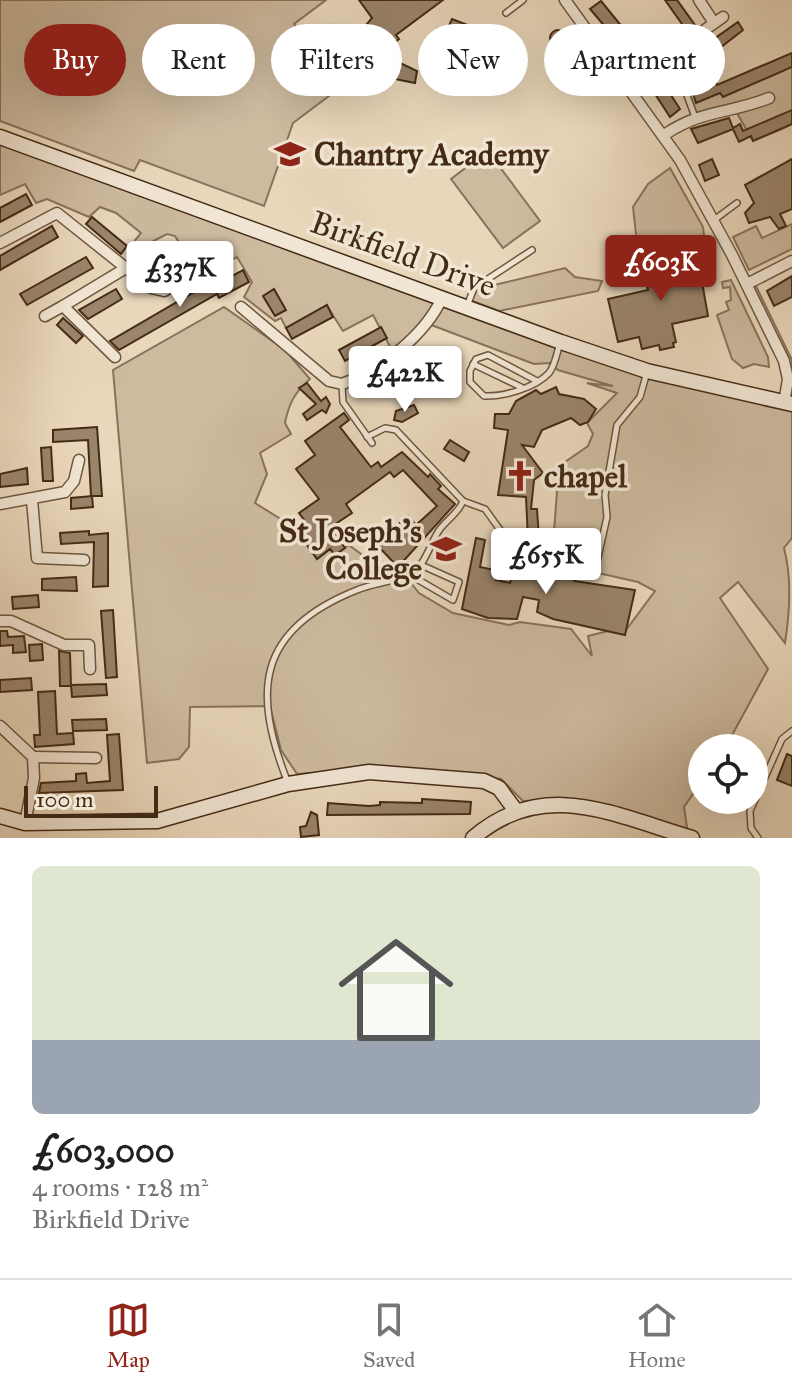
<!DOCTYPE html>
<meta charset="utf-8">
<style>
:root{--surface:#fff;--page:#f2f2f2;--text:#202124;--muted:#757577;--line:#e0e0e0;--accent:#8f2418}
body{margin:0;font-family:"IM FELL Great Primer",serif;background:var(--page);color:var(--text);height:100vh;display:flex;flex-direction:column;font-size:30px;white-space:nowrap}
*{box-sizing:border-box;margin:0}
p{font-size:26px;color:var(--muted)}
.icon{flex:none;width:44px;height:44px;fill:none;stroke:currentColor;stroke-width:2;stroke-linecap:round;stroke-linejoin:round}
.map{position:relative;height:838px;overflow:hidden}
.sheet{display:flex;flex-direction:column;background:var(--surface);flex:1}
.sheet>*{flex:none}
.top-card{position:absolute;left:24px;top:24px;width:744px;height:72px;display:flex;gap:16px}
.buttons{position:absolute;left:688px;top:734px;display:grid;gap:16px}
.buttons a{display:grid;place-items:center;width:80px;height:80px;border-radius:50%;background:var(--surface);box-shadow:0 8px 32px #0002;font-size:40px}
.scale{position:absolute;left:24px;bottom:20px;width:134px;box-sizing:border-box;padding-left:8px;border:4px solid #442b15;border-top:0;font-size:22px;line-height:28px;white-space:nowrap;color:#442b15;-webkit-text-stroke:6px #f1e5d3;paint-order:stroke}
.price{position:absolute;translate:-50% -68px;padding:0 18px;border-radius:8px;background:#fff;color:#222;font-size:26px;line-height:52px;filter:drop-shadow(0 2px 4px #0008)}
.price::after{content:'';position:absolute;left:50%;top:48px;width:24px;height:18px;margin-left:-12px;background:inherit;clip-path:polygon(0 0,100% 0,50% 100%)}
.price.current{background:var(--accent);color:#fff}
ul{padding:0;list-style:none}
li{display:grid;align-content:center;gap:16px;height:424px;padding:0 32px}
li span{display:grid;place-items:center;height:248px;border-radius:12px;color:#555}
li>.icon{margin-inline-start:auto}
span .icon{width:144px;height:144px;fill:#fffc;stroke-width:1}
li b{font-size:34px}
.pill{padding:0 28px;border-radius:36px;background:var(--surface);box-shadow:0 8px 32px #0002;font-size:28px;line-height:72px}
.pill.current{background:var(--accent);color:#fff}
.menu{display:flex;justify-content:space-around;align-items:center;height:112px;border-top:2px solid var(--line);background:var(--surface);font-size:22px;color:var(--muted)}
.menu a{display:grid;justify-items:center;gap:4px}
.menu .current{color:var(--accent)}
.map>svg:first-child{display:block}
.green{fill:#cdba9f;stroke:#88725a;stroke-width:2}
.building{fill:#9a846b;stroke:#442b15;stroke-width:2}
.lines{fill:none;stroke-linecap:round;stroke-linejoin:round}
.lane-casing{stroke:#6d563e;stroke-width:8}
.street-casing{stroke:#6d563e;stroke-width:13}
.secondary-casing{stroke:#442b15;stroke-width:17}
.lane{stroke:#f1e5d3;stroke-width:5}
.street{stroke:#f1e5d3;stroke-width:10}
.secondary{stroke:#f1e5d3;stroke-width:14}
.labels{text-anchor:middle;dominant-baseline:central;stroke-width:7;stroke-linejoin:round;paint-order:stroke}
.poi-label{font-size:32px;font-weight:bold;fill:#442b15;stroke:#f1e5d3;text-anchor:start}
.street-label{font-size:32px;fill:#442b15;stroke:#f1e5d3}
</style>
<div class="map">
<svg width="792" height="838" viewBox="0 0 792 838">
<rect width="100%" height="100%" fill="#e9d7bb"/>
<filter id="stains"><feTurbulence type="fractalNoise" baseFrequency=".0025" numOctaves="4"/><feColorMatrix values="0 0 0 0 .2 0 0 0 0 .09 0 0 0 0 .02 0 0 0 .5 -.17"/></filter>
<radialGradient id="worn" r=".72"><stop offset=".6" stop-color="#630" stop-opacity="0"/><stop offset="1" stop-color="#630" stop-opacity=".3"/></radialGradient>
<g class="green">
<path d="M0,0h326l-32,24 44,61 -1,5 -44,33 -29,83 -124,-46 -6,11 -134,-50z"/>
<path d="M792,53v71l-8,4 -4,-11 2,12 -29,12 -19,-33 -39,9 -8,-22 22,-12 8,3 39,-18 4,11 3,-1 -4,-11z"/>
<path d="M0,137l561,205 222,61 5,-24 -41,-95 6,-4 39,80v178l-8,10c8,30 6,63 1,95l-47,-61 -18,16 48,71 -43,79h-23v33l-18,26 4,27 -119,-35 -46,2 -22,-22 -107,-12 -97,7 -16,-24 -11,-44 -80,1 -1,40 -10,12 -32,4 -34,-393 111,-63 61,43 25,29c-15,13 -21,24 -25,44l6,11 -31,19 7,21 -12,29 40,25 22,31 13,-10 5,6 14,-10 40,30 22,8 8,10 34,20 56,12 11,-3 51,7 21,27 -4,-20 20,-5 15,3 32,-43 -17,-9 -93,-21 9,-30 4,-52 9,-2 -2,-15 23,-16 5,-12 -6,-11 30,-30 -30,-10 26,3 -55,-16 -8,-7 -16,1 -108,-41 -32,31 -21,-39 -30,16 -16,-25 -41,22 -5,-10 -6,3 -31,-24 8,-15 -15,-25 -24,12 -6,-13 -16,6 -16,-26 -8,-2 -29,15 -6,-5 9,-11 -25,-20 -16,-6 -11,10 -42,-18 -11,4 -11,-19 -25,11z"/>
<path d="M488,151l52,70 -37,27 -52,-69z"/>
<path d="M670,168l33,59 1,8 -10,6 -49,7 -9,-14 -3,-27 15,-23z"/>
<path d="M792,224v25l-43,21 -16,-33 23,-11 6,12z"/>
<path d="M565,268l10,9 27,4 -4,10 -99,20 -29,-11 8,-11z"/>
<path d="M731,280l37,77 1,10 -15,-3 -11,4 -11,-9 -15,-44 12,-5 -3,-8 5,-2 -1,-13 -7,1 -1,-6z"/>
</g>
<g class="building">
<path d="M359,0h84l-47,35 3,4 -57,42 -30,-41 21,-15 13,17 16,-12 10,-12z"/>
<path d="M665,0h12l31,43 30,-21 5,8 -36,28 -30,10 -3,-7 27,-10z"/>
<path d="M601,1l27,33 -10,8 -28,-33z"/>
<path d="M452,19l31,12 -13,34 -11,-4 4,-13 -21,-7z"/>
<circle cx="558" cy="38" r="8"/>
<path d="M638,30l25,33 -11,8 -25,-33z"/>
<path d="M792,53v14l-69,30 -3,-4 -24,10 -8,-27 22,-9 7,18z"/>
<path d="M398,62l19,9 -2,12 -30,-6 2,-12 10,2z"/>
<path d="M656,72l24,37 -10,8 -24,-37z"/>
<path d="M792,110v14l-39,17 -2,-5 -12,6 -6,-13 -35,14 -7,-14 38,-11 4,10 7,-4 3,7z"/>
<path d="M712,159l7,16 -14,6 -6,-16z"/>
<path d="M792,159v50l-12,5 6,12 -7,3 -9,-12 -21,6 -4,-10 9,-10 -9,-18z"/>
<path d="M26,194l6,11 -32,17v-14z"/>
<path d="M92,217l35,29 -6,8 -35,-30z"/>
<path d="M52,226l6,11 -58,33v-14z"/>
<path d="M172,245l6,11 -30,17 -6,-12z"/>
<path d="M681,251l1,5 5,-1 3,12 9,-2 9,51 -36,8 4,18 -3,1 1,4 -14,3 -1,-5 -17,4 -3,-12 -21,5 -10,-43 40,-9 -4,-16 16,-4 -3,-14z"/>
<path d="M86,257l7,11 -66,37 -7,-11z"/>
<path d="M243,270l6,12 -30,16 -2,-4 -98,56 -9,-9 98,-57 2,4z"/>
<path d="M792,276v21l-18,9 -7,-15z"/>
<path d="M116,289l6,10 -34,20 -9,-9z"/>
<path d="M274,289l12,21 -11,6 -12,-20z"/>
<path d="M327,305l6,12 -41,22 -6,-11z"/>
<path d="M63,318l20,18 -7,7 -19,-18z"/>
<path d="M381,327l6,11 -42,23 -6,-11z"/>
<path d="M307,383l14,18 5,-4 4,7 -4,9 -4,-3 -15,10 -4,-6 13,-10 -17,-16z"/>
<path d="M556,387l3,7 25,5 12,10 -8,13 -8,3 -9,-7 -29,12 -8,17 -12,-2 21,28 -9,7 -3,29h6l2,29 -11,1 -2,-42 -28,-2 10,-65 -14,-2 1,-14h14l7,-13 20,-11 5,4z"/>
<path d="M414,405l4,8 -16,9 -8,-2 2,-9z"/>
<path d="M344,413l5,7 -9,7 31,40 7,-5 3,5 21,-15 26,25 2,-3 11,12 -3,3 17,15 -57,63 -22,-23 32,-28 8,9 21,-19 -34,-36 -9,7 -4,-5 -44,32 6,9 -21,14 14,21 -10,7 -5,-6 -13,10 -22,-31 10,-7 -6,-8 20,-14 -23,-30 19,-14 -10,-14z"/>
<path d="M97,427l5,69h-11l-3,-56 -35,2v-12z"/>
<path d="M450,440l19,12 -5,9 -20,-12z"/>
<path d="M51,447l2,34h-10l-2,-33z"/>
<path d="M27,468l1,16 -28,3v-13z"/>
<path d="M92,496l1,11 -22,2v-11z"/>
<path d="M351,528l14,1 -1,15 -16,-2z"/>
<path d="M89,531v4l19,-2v53l-15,1 1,-45 -33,2 -1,-11z"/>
<path d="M476,538l9,2 -5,27 19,4 -3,9 14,3 6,-20 48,10 11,4 -1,4 61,9 -10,45 -72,-16 -16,-7 2,-12 -16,-3 -6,22 -29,-1 -26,-9z"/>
<path d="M76,577l1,14 -35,-1v-11z"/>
<path d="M38,595l1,12 -26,2 -1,-12z"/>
<path d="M113,610l4,67 -11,1 -5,-67z"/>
<path d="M0,631h7l1,6 16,-1 2,16 -13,1v-8l-13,1z"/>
<path d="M42,644l1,16 -13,1 -1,-16z"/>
<path d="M59,651l11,2 1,33h-11z"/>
<path d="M31,678l1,12 -32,2v-12z"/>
<path d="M106,684l1,11 -35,2 -1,-12z"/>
<path d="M55,691l2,43 16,-1 1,11 -39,3 -1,-12h6l-2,-43z"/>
<path d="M106,719l1,11 -34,1 -1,-11z"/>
<path d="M119,734l4,56 -84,3 2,-10 35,-2v-7l10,-1 1,10 23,-2 -3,-46z"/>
<path d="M787,754l5,2v30l-15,-6z"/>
<path d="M422,799l49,3 -1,12 -143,1 1,-12 41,3 11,-1v-3l42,1z"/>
<path d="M311,812l6,3 2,20 -18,2 -1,-10 6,-1z"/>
</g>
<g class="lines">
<defs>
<g id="lane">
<path d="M506,13l17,-13"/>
<path d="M695,117l-16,-43 28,-11"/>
<path d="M714,220l23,-17"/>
<path d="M467,306l7,-18 58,-38"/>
<path d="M473,364l48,23"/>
<path d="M537,381l-49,-26 -12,4 -6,12v11l14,14c19,1 51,-8 65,-23 6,-7 8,-21 11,-30"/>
<path d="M342,385l1,17 29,41"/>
<path d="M463,501l22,8 31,43 63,20"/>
<path d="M596,566l11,-49 -2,-22 12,-70 23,-28 7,-25"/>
<path d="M410,575l43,25 6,-18 -38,-17"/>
<path d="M288,783c-36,-91 -32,-153 69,-193 16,-7 38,-8 53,-16 16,-8 20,-32 30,-45 8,-10 19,-17 23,-28l-67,-71 -11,-2 -18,9"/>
<path d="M758,838l-7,-10 -1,-17 32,-72 10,-8"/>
</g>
<g id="street">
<path d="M565,0l115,160 52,95 52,106 4,18 -4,24"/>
<path d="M699,0l15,23"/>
<path d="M706,29l17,-12"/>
<path d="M664,135c38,-26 66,-21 105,-37"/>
<path d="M0,243l57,-30 94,75 13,3 38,-22"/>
<path d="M747,284l45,-23"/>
<path d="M241,307l88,74 13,3c38,-13 83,-49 100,-86"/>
<path d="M45,316l18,-10"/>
<path d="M115,357l-52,-51 63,-38"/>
<path d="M32,500l5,58 47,2"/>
<path d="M0,504l65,-12 9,-11 5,-21"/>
<path d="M0,621h11l53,24h25l1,24"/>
<path d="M0,726l33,31 1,21 -9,45"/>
<path d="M33,757l63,1"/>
</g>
<g id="secondary">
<path d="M0,137l561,205 86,29 145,33"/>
<path d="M0,816l25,7 132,-2 131,-37 81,-12 115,9 15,7 17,23"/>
<path d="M473,838c70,-61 141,-23 219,0"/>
</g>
</defs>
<use href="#lane" class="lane-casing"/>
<use href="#street" class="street-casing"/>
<use href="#secondary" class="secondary-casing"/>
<use href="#lane" class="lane"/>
<use href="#street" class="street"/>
<use href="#secondary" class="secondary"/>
</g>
<defs>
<symbol id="school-bare" viewBox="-9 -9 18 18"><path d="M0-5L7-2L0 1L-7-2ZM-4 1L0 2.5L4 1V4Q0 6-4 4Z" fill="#8f2418" stroke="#f1e5d3" stroke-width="2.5" paint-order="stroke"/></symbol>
<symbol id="church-bare" viewBox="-9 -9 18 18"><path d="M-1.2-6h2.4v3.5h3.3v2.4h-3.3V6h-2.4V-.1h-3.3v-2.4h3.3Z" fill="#8f2418" stroke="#f1e5d3" stroke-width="2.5" paint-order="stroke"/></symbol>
</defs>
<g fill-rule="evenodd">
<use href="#school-bare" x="268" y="132" width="44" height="44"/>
<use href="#church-bare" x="498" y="454" width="44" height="44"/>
<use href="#school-bare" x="424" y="527" width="44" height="44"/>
</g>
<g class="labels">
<g class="poi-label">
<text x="314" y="154">Chantry Academy</text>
<text x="544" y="476">chapel</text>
<text x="422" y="531" text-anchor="end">St Joseph's<tspan x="422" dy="37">College</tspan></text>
</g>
<g class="street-label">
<text transform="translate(403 254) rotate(20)">Birkfield Drive</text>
</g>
</g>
<rect width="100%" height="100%" filter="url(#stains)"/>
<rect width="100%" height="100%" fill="url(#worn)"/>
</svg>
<div class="buttons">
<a><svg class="icon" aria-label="locate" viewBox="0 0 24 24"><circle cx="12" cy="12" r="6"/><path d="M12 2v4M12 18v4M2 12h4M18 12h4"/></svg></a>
</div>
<div class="scale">100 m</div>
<b class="price current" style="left:661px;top:303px">£603K</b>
<b class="price" style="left:180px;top:309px">£337K</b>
<b class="price" style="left:405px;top:414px">£422K</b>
<b class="price" style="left:546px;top:596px">£655K</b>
<div class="top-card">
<a class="pill current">Buy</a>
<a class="pill">Rent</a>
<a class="pill">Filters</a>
<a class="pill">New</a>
<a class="pill">Apartment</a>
</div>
</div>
<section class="sheet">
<ul>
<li><span style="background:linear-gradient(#dfe7d0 70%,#9aa5b1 0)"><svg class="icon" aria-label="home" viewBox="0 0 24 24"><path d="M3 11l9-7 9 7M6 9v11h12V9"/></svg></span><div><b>£603,000</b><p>4 rooms · 128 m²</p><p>Birkfield Drive</p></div></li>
</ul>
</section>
<nav class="menu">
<a class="current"><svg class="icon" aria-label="map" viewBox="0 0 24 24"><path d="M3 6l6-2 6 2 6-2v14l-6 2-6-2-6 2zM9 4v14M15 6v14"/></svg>Map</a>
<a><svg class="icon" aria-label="saved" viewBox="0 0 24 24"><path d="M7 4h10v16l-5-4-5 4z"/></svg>Saved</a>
<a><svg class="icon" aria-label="home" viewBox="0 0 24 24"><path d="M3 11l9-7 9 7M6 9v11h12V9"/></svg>Home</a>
</nav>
